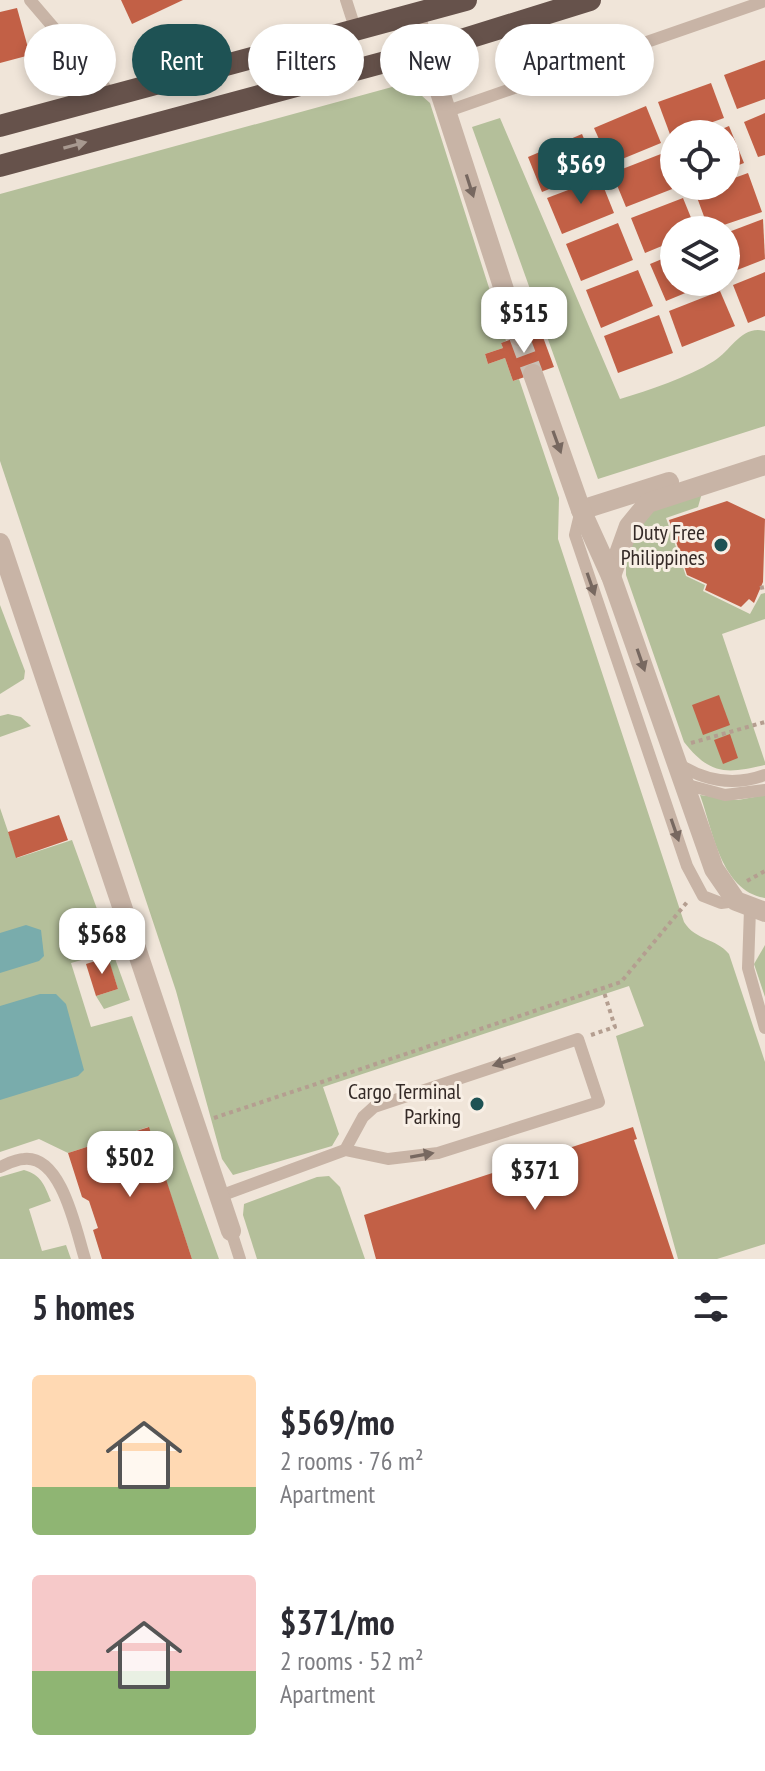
<!DOCTYPE html>
<meta charset="utf-8">
<style>
:root{--surface:#fff;--page:#f7f7f7;--text:#2b2b33;--muted:#7c7c81;--accent:#1e5254}
body{margin:0;font-family:"PT Sans Narrow",sans-serif;background:var(--page);color:var(--text);height:100vh;display:flex;flex-direction:column;font-size:30px;white-space:nowrap}
*{box-sizing:border-box;margin:0}
p{font-size:26px;color:var(--muted)}
.icon{flex:none;width:44px;height:44px;fill:none;stroke:currentColor;stroke-width:2;stroke-linecap:round;stroke-linejoin:round}
.map{position:relative;height:1259px;overflow:hidden}
.details{display:flex;flex-direction:column;background:var(--surface);flex:1}
.details>*{flex:none}
.hud{position:absolute;left:24px;top:24px;width:718px;height:72px;display:flex;gap:16px}
.tools{position:absolute;left:660px;top:120px;display:grid;gap:16px}
.tools a{display:grid;place-items:center;width:80px;height:80px;border-radius:50%;background:var(--surface);box-shadow:0 4px 12px #0003;font-size:40px}
.price{position:absolute;translate:-50% -68px;padding:0 18px;border-radius:16px;background:#fff;color:#222;font-size:26px;line-height:52px;filter:drop-shadow(0 2px 4px #0008)}
.price::after{content:'';position:absolute;left:50%;top:48px;width:24px;height:18px;margin-left:-12px;background:inherit;clip-path:polygon(0 0,100% 0,50% 100%)}
.price.active{background:var(--accent);color:#fff}
ul{padding:0;list-style:none}
li{display:flex;align-items:center;gap:24px;height:200px;padding:0 32px}
li span{display:grid;place-items:center;flex:none;width:224px;height:160px;border-radius:8px;color:#555}
li>.icon{margin-inline-start:auto}
span .icon{width:96px;height:96px;fill:#fffc;stroke-width:1}
li b{font-size:34px}
h2{display:flex;justify-content:space-between;align-items:center;height:96px;padding:0 32px;font-size:34px}
.tag{padding:0 28px;border-radius:36px;background:var(--surface);box-shadow:0 4px 12px #0003;font-size:28px;line-height:72px}
.tag.active{background:var(--accent);color:#fff}
.map>svg:first-child{display:block}
.green{fill:#b4bf9a}
.water{fill:#79acac}
.building{fill:#c26046}
.lines{fill:none;stroke-linecap:round;stroke-linejoin:round}
.tertiary-tunnel{stroke:#cac0b5;stroke-width:20;stroke-dasharray:20 10;stroke-linecap:butt}
.path{stroke:#b49e90;stroke-width:4;stroke-dasharray:4 4;stroke-linecap:butt}
.service{stroke:#c8b4a6;stroke-width:12}
.minor{stroke:#c8b4a6;stroke-width:20}
.tertiary{stroke:#c8b4a6;stroke-width:20}
.trunk{stroke:#66524b;stroke-width:22}
.oneway{fill:#a89990}
.oneway2{fill:#776860}
.poi-dot{fill:#1e5254;stroke:#f8efe5;stroke-width:3}
.labels{text-anchor:middle;dominant-baseline:central;stroke-width:6;stroke-linejoin:round;paint-order:stroke}
.poi-label{font-size:22px;fill:#342a27;stroke:#f8efe5;text-anchor:end}
</style>
<div class="map">
<svg width="765" height="1259" viewBox="0 0 765 1259">
<rect width="100%" height="100%" fill="#f0e5d9"/>
<g class="green">
<path d="M392,87l21,1 17,15 76,238 -5,2 2,5 -18,6 3,10 17,-6 8,23 6,-2 40,119 -1,41 126,383c12,19 32,16 45,32l36,108v182l-48,15h-39l-62,-223 28,-10 -15,-40 -306,101 16,47 -7,12 -99,29 -11,-16 -46,-168 -176,-530v-267z"/>
<path d="M500,118l120,281c29,-9 67,-21 94,-38 18,-11 27,-36 51,-30v95l-167,53 -126,-352z"/>
<path d="M702,493l-4,14 -32,11 20,58 19,9 -2,6 47,23 11,-20 4,-1v26l-43,15 43,128v3c-39,9 -55,10 -81,-23l-58,-167v-13l7,-28 17,-24z"/>
<path d="M0,605l25,66 -1,8 -24,15z"/>
<path d="M8,714l13,3 10,9 -31,11v-21z"/>
<path d="M700,795l38,5 27,-5v103c-44,-7 -52,-67 -65,-103z"/>
<path d="M0,808l17,50 55,-18 58,160 -26,9 -8,-13 22,-7 -12,-36 -35,10 20,64 41,-11 87,243h-27l-44,-132 -80,26 -29,-14 -39,13z"/>
<path d="M765,945v52l-11,-33z"/>
<path d="M24,1170c17,5 20,14 27,31l-22,8 13,42 24,-6 5,14h-71v-82z"/>
<path d="M329,1176l11,11 25,72h-108l-14,-44 1,-11 73,-27z"/>
</g>
<g class="water">
<path d="M26,925l15,5 3,26 -5,5 -39,12v-40z"/>
<path d="M40,994h16l10,10 18,66 -6,6 -78,24v-94z"/>
</g>
<g class="building">
<path d="M121,0h62l-51,24z"/>
<path d="M17,8l13,47 -30,8v-51z"/>
<path d="M765,60v39l-28,10 -13,-34z"/>
<path d="M711,83l13,35 -53,19 -13,-35z"/>
<path d="M646,106l15,37 -51,21 -16,-36z"/>
<path d="M765,113v42l-7,2 -14,-35z"/>
<path d="M729,126l15,37 -18,7v-36h-16z"/>
<path d="M582,134l15,36 -55,22 -14,-35z"/>
<path d="M666,152l8,20v14h6l-54,21 -14,-34z"/>
<path d="M748,173l14,39 -53,18 -14,-38 31,-6v-5z"/>
<path d="M600,178l14,35 -52,21 -15,-36z"/>
<path d="M683,198l13,32h-22v11l-29,12 -14,-35z"/>
<path d="M763,219l2,40 -38,15 -1,-41z"/>
<path d="M618,223l15,37 -52,21 -15,-37z"/>
<path d="M674,254v28h38l-46,19 -16,-37z"/>
<path d="M638,270l15,36 -52,22 -15,-38z"/>
<path d="M765,272v44l-17,7 -15,-38z"/>
<path d="M720,291l15,35 -53,21 -13,-36z"/>
<path d="M659,315l14,38 -55,20 -14,-37z"/>
<path d="M540,329l14,38 -41,14 -8,-23 -17,6 -3,-10 18,-6 -2,-5z"/>
<path d="M727,501l38,18 -2,63 -9,21 -5,-4 -8,8 -36,-17 2,-6 -20,-9 -18,-55z"/>
<path d="M719,695l11,30 -27,10 -11,-30z"/>
<path d="M730,734l8,24 -15,6 -9,-24z"/>
<path d="M59,815l9,25 -52,18 -8,-26z"/>
<path d="M108,957l10,32 -22,7 -10,-32z"/>
<path d="M149,1127l43,132h-90l-9,-29 5,-2 -9,-27 -7,-4 -14,-44z"/>
<path d="M633,1127l4,12 -3,1 40,119h-298l-12,-44z"/>
</g>
<g class="lines">
<path class="tertiary-tunnel" d="M519,336l14,38"/>
<g class="path">
<path d="M521,57l57,-16 3,9"/>
<path d="M760,588l5,-1"/>
<path d="M691,743l74,-21"/>
<path d="M747,881l18,-10"/>
<path d="M591,1035l24,-8 -12,-38"/>
<path d="M214,1118l407,-136 67,-81"/>
</g>
<g class="service">
<path d="M30,0l83,97"/>
<path d="M346,0l10,31"/>
<path d="M445,112l320,-111"/>
<path d="M581,510l-6,25 112,331 16,30 18,7 15,-2"/>
<path d="M677,763c27,18 57,23 88,12"/>
<path d="M684,784l41,11 40,-5"/>
<path d="M750,909l-2,59 17,60"/>
<path d="M0,1167c7,-3 16,-8 24,-8 38,-4 52,72 61,100"/>
<path d="M220,1196l125,-46 43,9 50,-6 161,-51 -21,-63 -204,68 -11,10 -18,33"/>
<path d="M231,1231l9,28"/>
</g>
<g class="minor">
<path d="M581,510l88,-28"/>
<path d="M0,543l231,688"/>
<path d="M611,576l18,-50 19,-23 117,-38"/>
</g>
<g class="tertiary">
<path d="M415,15l104,321"/>
<path d="M533,374l48,136 30,66 103,293 22,32 29,11"/>
</g>
<g class="trunk">
<path d="M0,126l466,-126"/>
<path d="M0,166l426,-115 164,-51"/>
</g>
</g>
<defs><path id="oneway-solid" d="M-6-.8H1V-3.2L6.5 0L1 3.2V.8H-6Z" transform="scale(2)"/></defs>
<use class="oneway" href="#oneway-solid" transform="translate(75 145) rotate(-15)"/>
<g class="oneway2">
<use href="#oneway-solid" transform="translate(470 186) rotate(72)"/>
<use href="#oneway-solid" transform="translate(557 442) rotate(70)"/>
<use href="#oneway-solid" transform="translate(591 584) rotate(71)"/>
<use href="#oneway-solid" transform="translate(641 660) rotate(71)"/>
<use href="#oneway-solid" transform="translate(675 830) rotate(71)"/>
<use href="#oneway-solid" transform="translate(504 1062) rotate(162)"/>
<use href="#oneway-solid" transform="translate(422 1155) rotate(-10)"/>
</g>
<g class="poi-dot">
<circle cx="721" cy="545" r="8"/>
<circle cx="477" cy="1104" r="8"/>
</g>
<g class="labels">
<g class="poi-label">
<text x="705" y="532">Duty Free<tspan x="705" dy="25">Philippines</tspan></text>
<text x="461" y="1091">Cargo Terminal<tspan x="461" dy="25">Parking</tspan></text>
</g>
</g>
</svg>
<div class="tools">
<a><svg class="icon" aria-label="locate" viewBox="0 0 24 24"><circle cx="12" cy="12" r="6"/><path d="M12 2v4M12 18v4M2 12h4M18 12h4"/></svg></a>
<a><svg class="icon" aria-label="layers" viewBox="0 0 24 24"><path d="M12 4l9 5-9 5-9-5zM3 14l9 5 9-5"/></svg></a>
</div>
<b class="price active" style="left:581px;top:206px">$569</b>
<b class="price" style="left:524px;top:355px">$515</b>
<b class="price" style="left:102px;top:976px">$568</b>
<b class="price" style="left:130px;top:1199px">$502</b>
<b class="price" style="left:535px;top:1212px">$371</b>
<div class="hud">
<a class="tag">Buy</a>
<a class="tag active">Rent</a>
<a class="tag">Filters</a>
<a class="tag">New</a>
<a class="tag">Apartment</a>
</div>
</div>
<section class="details">
<h2>5 homes<svg class="icon" aria-label="filters" viewBox="0 0 24 24"><path d="M4 7h16M4 17h16"/><circle cx="9" cy="7" r="2"/><circle cx="15" cy="17" r="2"/></svg></h2>
<ul>
<li><span style="background:linear-gradient(#ffd9b3 70%,#8fb573 0)"><svg class="icon" aria-label="home" viewBox="0 0 24 24"><path d="M3 11l9-7 9 7M6 9v11h12V9"/></svg></span><div><b>$569/mo</b><p>2 rooms · 76 m²</p><p>Apartment</p></div></li>
<li><span style="background:linear-gradient(#f6c9c9 60%,#8fb573 0)"><svg class="icon" aria-label="home" viewBox="0 0 24 24"><path d="M3 11l9-7 9 7M6 9v11h12V9"/></svg></span><div><b>$371/mo</b><p>2 rooms · 52 m²</p><p>Apartment</p></div></li>
</ul>
</section>
